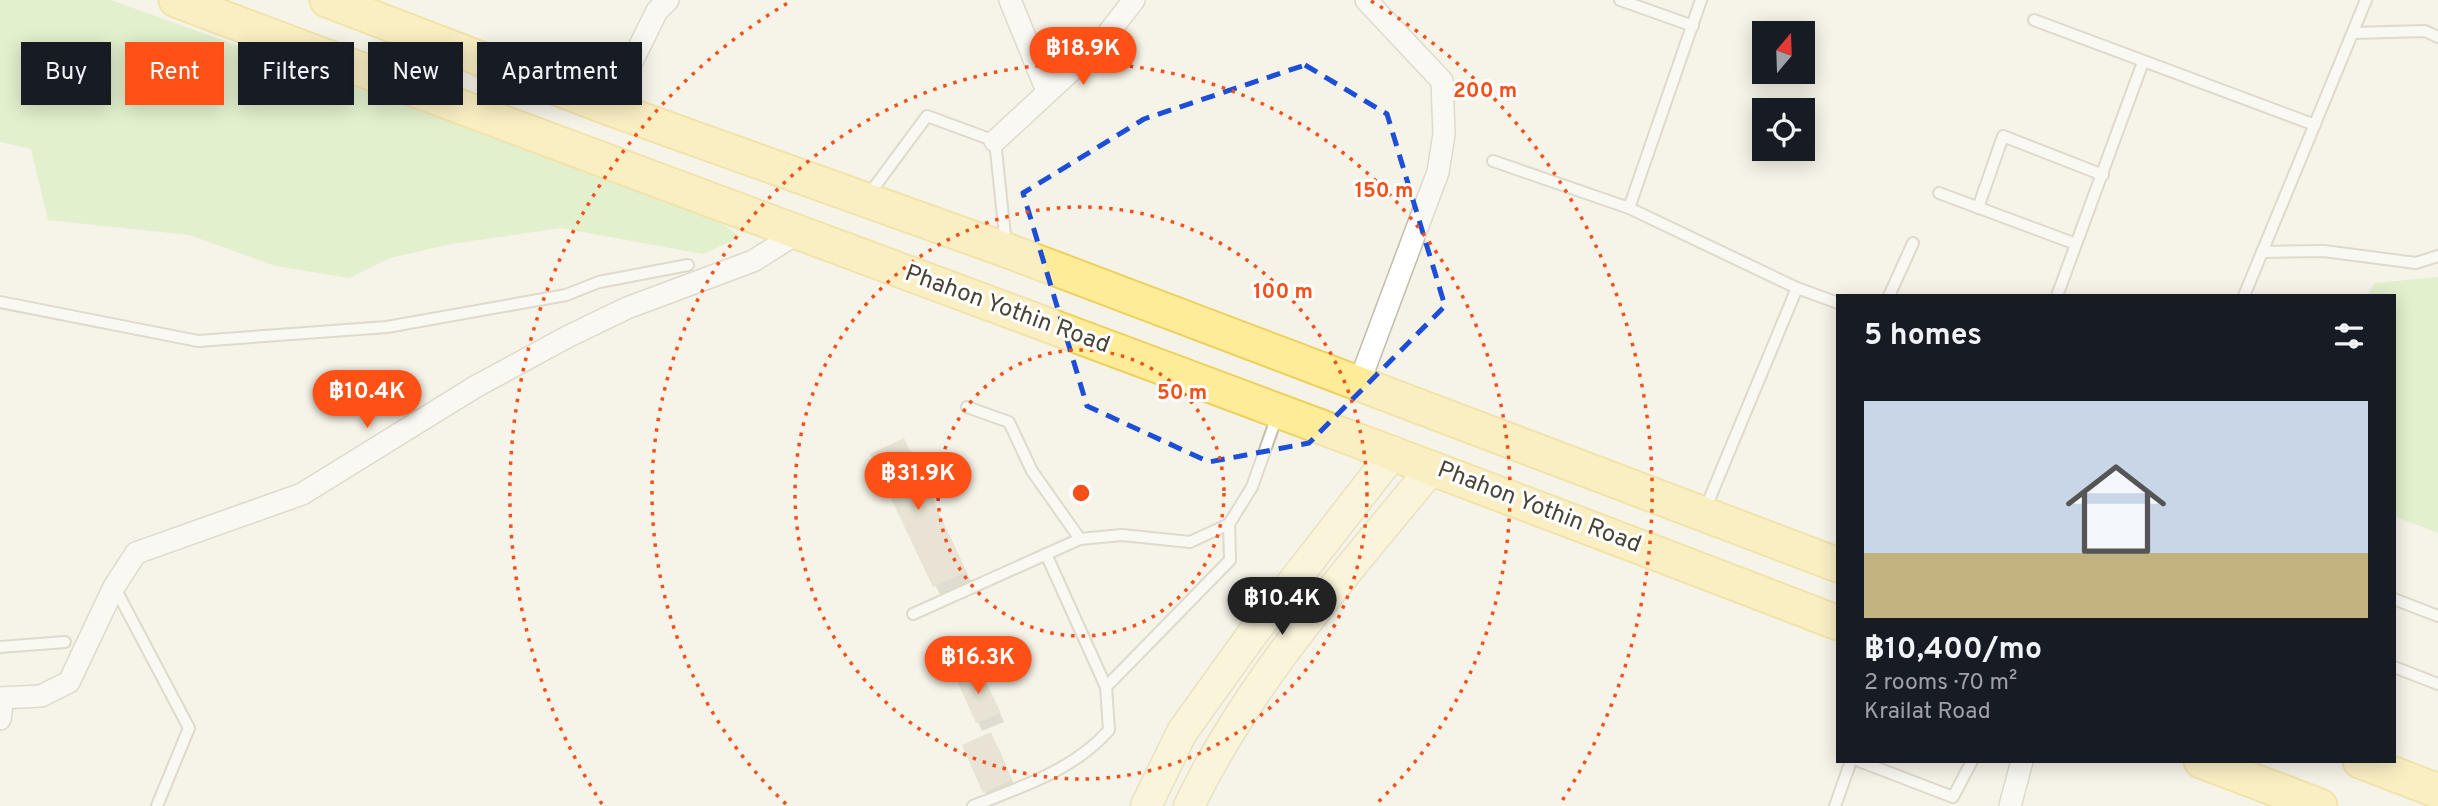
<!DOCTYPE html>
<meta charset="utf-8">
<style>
:root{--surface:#171b24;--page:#20242c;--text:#f1f3f6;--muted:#9ea1a6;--accent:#ff5016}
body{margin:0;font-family:Overpass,sans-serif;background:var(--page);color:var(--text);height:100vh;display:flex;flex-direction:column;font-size:26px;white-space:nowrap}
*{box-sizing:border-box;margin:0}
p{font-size:23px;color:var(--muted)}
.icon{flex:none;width:38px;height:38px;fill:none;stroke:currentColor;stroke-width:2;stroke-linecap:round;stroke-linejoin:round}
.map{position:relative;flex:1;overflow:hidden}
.side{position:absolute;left:1836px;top:294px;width:560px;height:469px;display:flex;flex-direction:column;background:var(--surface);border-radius:0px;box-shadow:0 4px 18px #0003}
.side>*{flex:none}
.top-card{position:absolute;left:21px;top:42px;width:665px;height:63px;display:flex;gap:14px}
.needle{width:46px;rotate:19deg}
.controls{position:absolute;left:1752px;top:21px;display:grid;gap:14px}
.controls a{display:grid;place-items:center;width:63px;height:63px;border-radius:0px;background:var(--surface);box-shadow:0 4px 18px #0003;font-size:35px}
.price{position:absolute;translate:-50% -60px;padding:0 16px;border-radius:24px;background:var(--accent);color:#fff;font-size:23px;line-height:46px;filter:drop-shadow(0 2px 4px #0008)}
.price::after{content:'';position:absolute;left:50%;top:42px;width:21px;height:16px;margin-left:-10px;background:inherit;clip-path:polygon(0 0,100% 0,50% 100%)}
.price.current{background:#222;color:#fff}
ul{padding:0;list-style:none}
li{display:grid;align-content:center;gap:14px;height:371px;padding:0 28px}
li span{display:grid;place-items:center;height:217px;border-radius:0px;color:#555}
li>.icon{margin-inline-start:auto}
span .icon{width:126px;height:126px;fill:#fffc;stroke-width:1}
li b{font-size:30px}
h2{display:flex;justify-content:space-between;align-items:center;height:84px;padding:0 28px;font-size:30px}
.pill{padding:0 24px;border-radius:0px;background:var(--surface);box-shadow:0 4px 18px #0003;font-size:24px;line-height:63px}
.pill.current{background:var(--accent);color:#fff}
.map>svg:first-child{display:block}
.green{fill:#caedae}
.shadow{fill:#0003}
.building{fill:#d8d0bd}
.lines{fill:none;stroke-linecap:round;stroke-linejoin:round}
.lane-casing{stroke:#c2bcaa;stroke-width:14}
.street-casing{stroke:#c2bcaa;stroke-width:24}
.secondary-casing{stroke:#d9ce95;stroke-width:33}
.primary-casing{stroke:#edd15f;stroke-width:37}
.lane{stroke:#fff;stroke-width:10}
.street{stroke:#fff;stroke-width:21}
.secondary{stroke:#fff7c9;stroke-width:30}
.primary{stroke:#ffec98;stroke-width:33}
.marked{fill:none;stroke:#1d4ed8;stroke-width:5;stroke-dasharray:14 9;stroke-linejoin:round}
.ring{fill:none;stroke:#f64f18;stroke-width:3.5;stroke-dasharray:3.5 7}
.labels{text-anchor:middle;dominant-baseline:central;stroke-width:6;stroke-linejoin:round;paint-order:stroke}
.street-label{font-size:24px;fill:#4a4436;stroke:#fff}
.centre{fill:#f64f18;stroke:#fff;stroke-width:3.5}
.ring-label{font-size:21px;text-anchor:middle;font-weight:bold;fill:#f64f18;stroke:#fff;stroke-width:6;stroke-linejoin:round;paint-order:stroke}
</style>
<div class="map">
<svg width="2438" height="806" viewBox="0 0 2438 806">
<rect width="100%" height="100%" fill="#f5f3e8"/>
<g class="green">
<path d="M0,0h111l599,216 31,21 -38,17 -142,-26 -110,16 -61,14 -41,20 -73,-12 -87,-31 -141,-15 -17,-71 -31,-7z"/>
<path d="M2438,277v256l-44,-17v-220h-27l8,-13z"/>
</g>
<g class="shadow">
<path d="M873,455l40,3 62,132 -31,13z"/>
<path d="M958,679l26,1 20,42 -22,9z"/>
<path d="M998,747l20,47 -26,10 -7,-12z"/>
</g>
<g class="building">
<path d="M904,438l62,134 -33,15 -63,-133z"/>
<path d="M980,670l21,43 -25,10 -20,-45z"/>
<path d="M991,732l21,48 -29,13 -21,-48z"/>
</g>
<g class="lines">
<defs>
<g id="lane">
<path d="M1620,0l73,26"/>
<path d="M2034,20l281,105"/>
<path d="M2353,33l72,-2 13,6"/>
<path d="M1493,161l136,47 168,80 41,15"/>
<path d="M1939,193l137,51"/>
<path d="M867,197l60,-81 68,25 11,104"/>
<path d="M1629,208l72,-208"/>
<path d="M1978,208l25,-72 100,39"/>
<path d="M2262,252l62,-1 92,12 22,-7"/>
<path d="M1889,296l24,-53"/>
<path d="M2057,296l86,-234"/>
<path d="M2244,296l122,-296"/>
<path d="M0,302l198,39 189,-14 179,-32 33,-13 89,-17"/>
<path d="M967,407l42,15 23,49 48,68"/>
<path d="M1704,512l93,-224"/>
<path d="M1046,554l60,133"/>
<path d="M115,588l74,140 -32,78"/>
<path d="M2394,599l44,17"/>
<path d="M913,614l167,-75 42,-4 68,7 39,-18 23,-37 25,-71"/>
<path d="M0,647l65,-5"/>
<path d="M2394,667l44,17"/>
<path d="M1859,761l94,36 19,-36"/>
<path d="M973,806c48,-19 101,-36 136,-76l-3,-43 124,-127 -1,-36"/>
<path d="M1835,806l16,-45"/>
</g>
<g id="street">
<path d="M1010,0l37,91"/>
<path d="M609,108l48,-97 11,-11"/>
<path d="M995,141l104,-96 35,-45"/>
<path d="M1358,386l80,-214 6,-38 -2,-53 -76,-81"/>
<path d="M0,698l41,-2 28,-14 45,-95 22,-34 166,-59 173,-107 92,-50 60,-29 126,-47 43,-27"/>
<path d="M0,719l3,-21"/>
<path d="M2010,806l12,-45"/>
</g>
<g id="secondary">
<path d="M1146,806l36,-74 69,-96 143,-184"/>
<path d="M1189,806c60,-125 156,-232 244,-339"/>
</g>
<g id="primary">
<path d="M176,0c553,209 1110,410 1662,623"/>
<path d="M327,0l282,108 397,142 832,315"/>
<path d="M2201,761l119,45"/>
<path d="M2360,761l78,30"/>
</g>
</defs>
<use href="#lane" class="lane-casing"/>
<use href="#street" class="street-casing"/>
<use href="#secondary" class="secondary-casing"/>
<use href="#primary" class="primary-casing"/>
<use href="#lane" class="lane"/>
<use href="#street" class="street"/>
<use href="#secondary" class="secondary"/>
<use href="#primary" class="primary"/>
</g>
<path d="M0 0H2438V806H0ZM1305,65l82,49 58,192 -136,137 -100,19 -122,-56 -64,-213 121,-74z" fill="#f5f3e8" fill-opacity=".55" fill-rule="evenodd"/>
<path class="marked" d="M1305,65l82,49 58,192 -136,137 -100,19 -122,-56 -64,-213 121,-74z"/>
<g class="ring">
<circle cx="1081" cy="493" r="143"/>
<circle cx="1081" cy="493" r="286"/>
<path d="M786 804A429 429 0 1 1 1376 804"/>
<path d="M602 804A571 571 0 0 1 791 1M1371 1A571 571 0 0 1 1560 804"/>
</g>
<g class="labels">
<g class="street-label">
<text transform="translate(1007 310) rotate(20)">Phahon Yothin Road</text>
<text transform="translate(1539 508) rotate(21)">Phahon Yothin Road</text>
</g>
</g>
<circle cx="1081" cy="493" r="10" class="centre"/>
<g class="ring-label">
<text x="1485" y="97">200 m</text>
<text x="1384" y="197">150 m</text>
<text x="1283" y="298">100 m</text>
<text x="1182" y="399">50 m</text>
</g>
</svg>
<div class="controls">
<a><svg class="needle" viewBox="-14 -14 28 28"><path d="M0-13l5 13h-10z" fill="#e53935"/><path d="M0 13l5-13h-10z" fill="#9ea1a6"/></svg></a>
<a><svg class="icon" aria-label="locate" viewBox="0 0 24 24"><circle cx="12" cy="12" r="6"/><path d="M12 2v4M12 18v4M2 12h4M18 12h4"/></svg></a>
</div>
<b class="price" style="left:1083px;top:87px">฿18.9K</b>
<b class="price" style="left:367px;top:430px">฿10.4K</b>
<b class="price" style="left:918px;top:512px">฿31.9K</b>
<b class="price current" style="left:1282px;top:637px">฿10.4K</b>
<b class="price" style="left:978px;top:696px">฿16.3K</b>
<div class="top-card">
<a class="pill">Buy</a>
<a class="pill current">Rent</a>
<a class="pill">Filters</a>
<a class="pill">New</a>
<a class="pill">Apartment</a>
</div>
<section class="side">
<h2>5 homes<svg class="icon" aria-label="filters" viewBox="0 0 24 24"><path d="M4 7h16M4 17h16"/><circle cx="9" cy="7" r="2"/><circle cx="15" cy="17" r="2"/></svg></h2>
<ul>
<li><span style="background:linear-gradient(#c9d6e8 70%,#c2b280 0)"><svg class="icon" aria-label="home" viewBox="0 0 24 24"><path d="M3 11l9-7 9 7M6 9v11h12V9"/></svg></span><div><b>฿10,400/mo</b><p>2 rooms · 70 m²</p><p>Krailat Road</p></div></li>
</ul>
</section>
</div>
